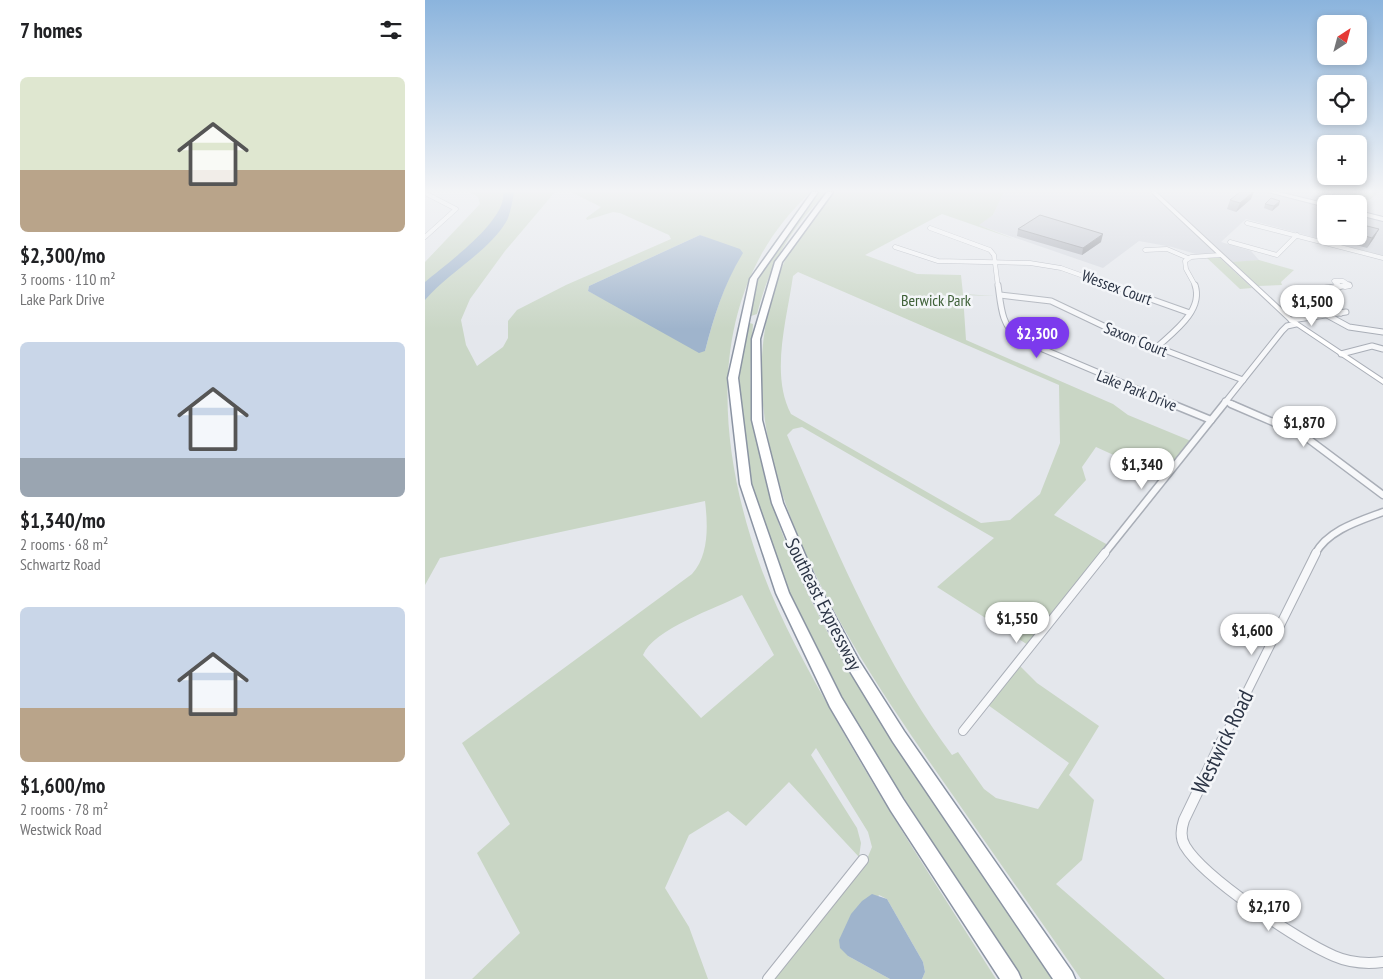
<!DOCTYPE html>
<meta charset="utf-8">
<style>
:root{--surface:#fff;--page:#f2f2f2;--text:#202124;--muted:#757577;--accent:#7c3aed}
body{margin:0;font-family:"PT Sans Narrow",sans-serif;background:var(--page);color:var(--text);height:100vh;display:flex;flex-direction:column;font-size:19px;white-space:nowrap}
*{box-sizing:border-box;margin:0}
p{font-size:16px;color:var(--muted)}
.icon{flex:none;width:28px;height:28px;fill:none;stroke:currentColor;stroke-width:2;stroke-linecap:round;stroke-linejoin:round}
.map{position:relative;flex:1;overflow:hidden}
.side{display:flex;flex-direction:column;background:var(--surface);width:425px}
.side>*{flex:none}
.needle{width:32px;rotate:36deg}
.controls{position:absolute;left:892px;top:15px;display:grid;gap:10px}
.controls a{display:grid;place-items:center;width:50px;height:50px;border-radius:8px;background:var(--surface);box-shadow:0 2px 8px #0003;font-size:25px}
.price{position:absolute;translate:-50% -42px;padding:0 11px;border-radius:18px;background:#fff;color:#222;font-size:16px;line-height:32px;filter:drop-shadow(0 1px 2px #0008)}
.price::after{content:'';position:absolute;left:50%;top:30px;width:15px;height:11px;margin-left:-8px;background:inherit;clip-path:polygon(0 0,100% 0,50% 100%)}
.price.on{background:var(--accent);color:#fff}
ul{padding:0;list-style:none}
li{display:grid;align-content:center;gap:10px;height:265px;padding:0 20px}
li span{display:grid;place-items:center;height:155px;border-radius:8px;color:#555}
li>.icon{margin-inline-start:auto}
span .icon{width:90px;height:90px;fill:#fffc;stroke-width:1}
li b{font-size:21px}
h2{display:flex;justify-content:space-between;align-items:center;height:60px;padding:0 20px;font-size:21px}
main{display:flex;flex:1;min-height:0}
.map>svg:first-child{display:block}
.built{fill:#d2d6de}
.green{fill:#c9d6c5;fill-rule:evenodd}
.water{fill:#9fb4cc}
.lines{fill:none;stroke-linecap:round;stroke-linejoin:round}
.minor-far4-casing{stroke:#a9aeb7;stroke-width:5}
.minor-far3-casing{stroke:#a9aeb7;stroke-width:7}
.minor-far2-casing{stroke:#a9aeb7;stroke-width:9}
.minor-far1-casing{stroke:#a9aeb7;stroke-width:10}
.minor-casing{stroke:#a9aeb7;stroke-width:12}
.secondary-casing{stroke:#a9aeb7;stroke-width:2}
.primary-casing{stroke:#a3abb8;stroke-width:2}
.motorway-casing{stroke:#8b94a3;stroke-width:3}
.minor-far4{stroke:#f7f8fa;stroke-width:4}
.minor-far3{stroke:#f7f8fa;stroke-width:5}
.minor-far2{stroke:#f7f8fa;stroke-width:6}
.minor-far1{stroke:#f7f8fa;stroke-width:8}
.minor{stroke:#f7f8fa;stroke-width:10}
.secondary{fill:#fff;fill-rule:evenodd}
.primary{fill:#fff;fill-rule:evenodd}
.motorway{fill:#fff;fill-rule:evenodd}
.wall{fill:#a1a5ae}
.shaded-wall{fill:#83868d}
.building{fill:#bbc0ca;stroke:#83868d}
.labels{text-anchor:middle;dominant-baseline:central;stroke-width:5;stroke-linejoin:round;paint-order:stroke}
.far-street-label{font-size:16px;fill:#2b3445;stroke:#f4f6f9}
.far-park-label{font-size:16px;fill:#3f6138;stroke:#f4f6f9}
.street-label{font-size:19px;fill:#2b3445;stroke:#f4f6f9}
.near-street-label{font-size:22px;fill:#2b3445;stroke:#f4f6f9}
</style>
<main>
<section class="side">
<h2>7 homes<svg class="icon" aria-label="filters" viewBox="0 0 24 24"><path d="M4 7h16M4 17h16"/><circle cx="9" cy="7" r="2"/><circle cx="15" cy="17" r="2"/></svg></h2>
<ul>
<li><span style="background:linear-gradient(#dfe7d0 60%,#b9a48a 0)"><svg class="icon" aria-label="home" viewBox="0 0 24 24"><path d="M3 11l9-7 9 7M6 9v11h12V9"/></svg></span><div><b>$2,300/mo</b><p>3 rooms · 110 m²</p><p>Lake Park Drive</p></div></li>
<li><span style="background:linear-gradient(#c9d6e8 75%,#9aa5b1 0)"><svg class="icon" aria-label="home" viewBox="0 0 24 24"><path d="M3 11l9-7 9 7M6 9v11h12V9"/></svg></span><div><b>$1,340/mo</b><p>2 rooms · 68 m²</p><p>Schwartz Road</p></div></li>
<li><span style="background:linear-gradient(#c9d6e8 65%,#b9a48a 0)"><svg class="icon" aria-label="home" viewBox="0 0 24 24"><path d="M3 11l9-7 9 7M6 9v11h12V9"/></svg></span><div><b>$1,600/mo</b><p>2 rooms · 78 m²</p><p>Westwick Road</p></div></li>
</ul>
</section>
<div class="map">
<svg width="958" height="979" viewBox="0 0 958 979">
<rect width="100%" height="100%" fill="#e4e7ec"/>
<g class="built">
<path d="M579,192h261l61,15v29h33v-21l24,6v35l-137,-37 -25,23 30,9 8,9 -33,3 -6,-5 -14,-1 -34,-10 -33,-6 -36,27 -125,-43 15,-10z"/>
<path d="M855,192h72l-10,12h-13z"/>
</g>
<g class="green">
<path d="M44,192h86l-50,59 -35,48 -9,21 5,25 11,21 26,-19 5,-9v-17l9,-11 49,-25 105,-46 -2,-4 -49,-22 -7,-1 -26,8 -1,-2 15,-11 -30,-15h240c-107,98 -96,248 -51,373 19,53 47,103 74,151 50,90 107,176 162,263h-74l3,-7 -2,-10 -36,-63 -8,-4 -31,61 42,23h-116l91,-115 7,-17 -4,-15 -52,-84 -5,7 46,73 4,15 -2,14 -70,-75 -43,44 -18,-15 -39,24 -24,53 24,39 19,52h-236l48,-46 -43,-80 33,-29 -48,-81 230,-169c17,-19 16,-48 13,-73l-265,57 -15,27v-323l55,-58 -2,-7zM275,235l42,18c-18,31 -28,63 -37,98l-117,-60 1,-5zM317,595l32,60 -73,63 -58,-63c10,-26 74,-47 99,-60z"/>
<path d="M393,192h10c-37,34 -59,74 -71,122l-9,3c3,-13 5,-26 8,-38 9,-31 39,-65 62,-87z"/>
<path d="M411,192h168l-11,23 -14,10 35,14 -72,-25 -77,41 52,19 44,1 2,19 32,2 -32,-1 3,45 147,64 15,11 63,26 -29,36 -66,-30 -14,20 4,13 -32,35 54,30 -80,100 -91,-58 57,-49 -192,-111 -9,2 -6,6c47,111 93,222 165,320l6,-3 26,37 12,9 42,11 31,-46 -81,-58 32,-39 17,17 62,43 -30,49 25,25 -12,60 -26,24 109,95h-84c-43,-62 -86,-123 -129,-185 -95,-136 -231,-327 -179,-501 11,-38 32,-75 63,-101zM373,272l261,113 1,58 -20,51 -30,26 -29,3 -190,-109c-21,-40 -4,-95 2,-138z"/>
<path d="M927,192h26c-9,12 -21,12 -36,12z"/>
<path d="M781,257l14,1 32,30 -12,1z"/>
<path d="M834,260l35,10 -13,12 1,3 -25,1 -26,-24z"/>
<path d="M322,322l6,2c-2,30 -4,60 0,91 17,145 105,275 185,392 40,58 79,115 118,172h-34l-165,-253 -40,-73 -33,-70 -33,-94 -14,-119z"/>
</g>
<g class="water">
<path d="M78,192h11c-2,10 -3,21 -8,30 -17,29 -58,51 -81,78v-18c20,-17 83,-62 78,-90z"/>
<path d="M275,235l40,14 3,4c-19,31 -29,63 -38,98l-6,2 -111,-62 1,-5z"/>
<path d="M447,894l15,5 36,63 2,10 -3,7h-32l-42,-23 -8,-8 -1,-8 12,-26 11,-13z"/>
</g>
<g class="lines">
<defs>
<g id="minor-far4">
<path d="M0,193l31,16 -31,28"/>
<path d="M896,204l11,-12"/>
<path d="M822,223l136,35"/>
<path d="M505,228l60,22 4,5 4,32"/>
<path d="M805,242l47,13 20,-20"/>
<path d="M470,247l43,14 92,2 31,5 53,19"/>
<path d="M720,250l22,-1 21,9"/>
<path d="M771,287l-10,-18 -1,-8 6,-4 29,-2"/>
<path d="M914,287l-5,-6h9l7,5 -5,1"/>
</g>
<g id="minor-far3">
<path d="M573,285c3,21 3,40 21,54l156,66"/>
<path d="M686,285l79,28"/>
<path d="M913,285l1,2"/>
<path d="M575,295l51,6 61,29 131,50"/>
<path d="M916,313l-27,-23 35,-5"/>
<path d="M902,315l22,12 34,5"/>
<path d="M866,320l55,-8"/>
<path d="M731,348c16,-15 48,-37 39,-63"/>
<path d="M916,354l31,-8 11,3"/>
<path d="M800,401l9,4"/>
<path d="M798,405l59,-74 5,-5 9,-2"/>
</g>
<g id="minor-far2">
<path d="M747,404l39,16"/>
<path d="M806,404l72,31 80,60"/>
<path d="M679,554l120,-150"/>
<path d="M890,554c13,-24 44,-33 68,-42"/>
</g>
<g id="minor-far1">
<path d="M538,731l142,-178"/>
<path d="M797,742l94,-189"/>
</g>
<g id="minor">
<path d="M797,741l-38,79c-3,9 -4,18 1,26 19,32 114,95 149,110 16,7 33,8 49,6"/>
<path d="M343,979l95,-119"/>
</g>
<path id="secondary" d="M726,192h5l137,127 90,60v5l-94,-63z"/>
<g id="primary">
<path d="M843,192h10l50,12h-2v3z"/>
<path d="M934,211l24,6v4l-24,-6z"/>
</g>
<g id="motorway">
<path d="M387,192h6l-61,87 -19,99 13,106 38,109 52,104 62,102 115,173 3,7h-21l-109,-168 -61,-104 -54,-114 -36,-109 -12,-106 22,-99z"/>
<path d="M402,192h6l-51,70 -22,77 2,81 21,83 34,80 41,76 46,72 168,241 3,7h-22l-160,-237 -45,-74 -43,-84 -33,-81 -20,-83v-81l23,-77z"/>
</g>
</defs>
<use href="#minor-far4" class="minor-far4-casing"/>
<use href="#minor-far3" class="minor-far3-casing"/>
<use href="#minor-far2" class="minor-far2-casing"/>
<use href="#minor-far1" class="minor-far1-casing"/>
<use href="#minor" class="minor-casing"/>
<use href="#secondary" class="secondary-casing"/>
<use href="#primary" class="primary-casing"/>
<use href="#motorway" class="motorway-casing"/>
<use href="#minor-far4" class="minor-far4"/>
<use href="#minor-far3" class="minor-far3"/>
<use href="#minor-far2" class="minor-far2"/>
<use href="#minor-far1" class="minor-far1"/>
<use href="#minor" class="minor"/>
<use href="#secondary" class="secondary"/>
<use href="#primary" class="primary"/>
<use href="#motorway" class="motorway"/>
</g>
<g class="wall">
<path d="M826,199l-15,13 -9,-3 3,-9z"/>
<path d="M840,204l14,1 -7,6 -8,-3z"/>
<path d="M934,224l20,5 -5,9 -7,10 -25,-7 2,-5h15z"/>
<path d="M593,229l83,13 -19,13 -65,-19z"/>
</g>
<g class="shaded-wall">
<path d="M828,192h1l-3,7 -15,13 4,-9z"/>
<path d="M855,201l-1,4 -7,6 2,-5z"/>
<path d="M954,229l-5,9 -7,10 5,-10z"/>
<path d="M678,234l-2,8 -19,13 1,-7z"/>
</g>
<g class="building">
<path d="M815,192h13l-13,11 -10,-3z"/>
<path d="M846,198l9,3 -6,5 -9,-2z"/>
<path d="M615,215l63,19 -20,14 -65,-19z"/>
<path d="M934,224l20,5 -7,9 -13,-4z"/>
</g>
<linearGradient id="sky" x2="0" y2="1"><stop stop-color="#8bb4dd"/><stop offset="0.58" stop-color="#f3f4f6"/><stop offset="1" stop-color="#f3f4f6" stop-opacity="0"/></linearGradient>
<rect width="958" height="329" fill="url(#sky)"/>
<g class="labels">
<g class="far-street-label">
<text transform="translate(692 287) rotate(20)">Wessex Court</text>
<text transform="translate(711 339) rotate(22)">Saxon Court</text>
<text transform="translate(712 390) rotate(22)">Lake Park Drive</text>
</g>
<g class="far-park-label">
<text x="511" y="300">Berwick Park</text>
</g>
<g class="street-label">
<text transform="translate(399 604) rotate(63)">Southeast Expressway</text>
</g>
<g class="near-street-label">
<text transform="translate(797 742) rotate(-64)">Westwick Road</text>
</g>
</g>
</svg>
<div class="controls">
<a><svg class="needle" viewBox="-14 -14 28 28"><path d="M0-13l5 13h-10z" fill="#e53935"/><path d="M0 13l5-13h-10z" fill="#757577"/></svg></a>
<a><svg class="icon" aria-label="locate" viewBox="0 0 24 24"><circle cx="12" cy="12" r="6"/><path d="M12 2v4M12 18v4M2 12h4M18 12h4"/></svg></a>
<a>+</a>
<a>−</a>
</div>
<b class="price" style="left:887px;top:327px">$1,500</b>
<b class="price on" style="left:612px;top:359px">$2,300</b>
<b class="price" style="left:879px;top:448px">$1,870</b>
<b class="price" style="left:717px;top:490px">$1,340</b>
<b class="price" style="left:592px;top:644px">$1,550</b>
<b class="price" style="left:827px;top:656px">$1,600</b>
<b class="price" style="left:844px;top:932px">$2,170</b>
</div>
</main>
